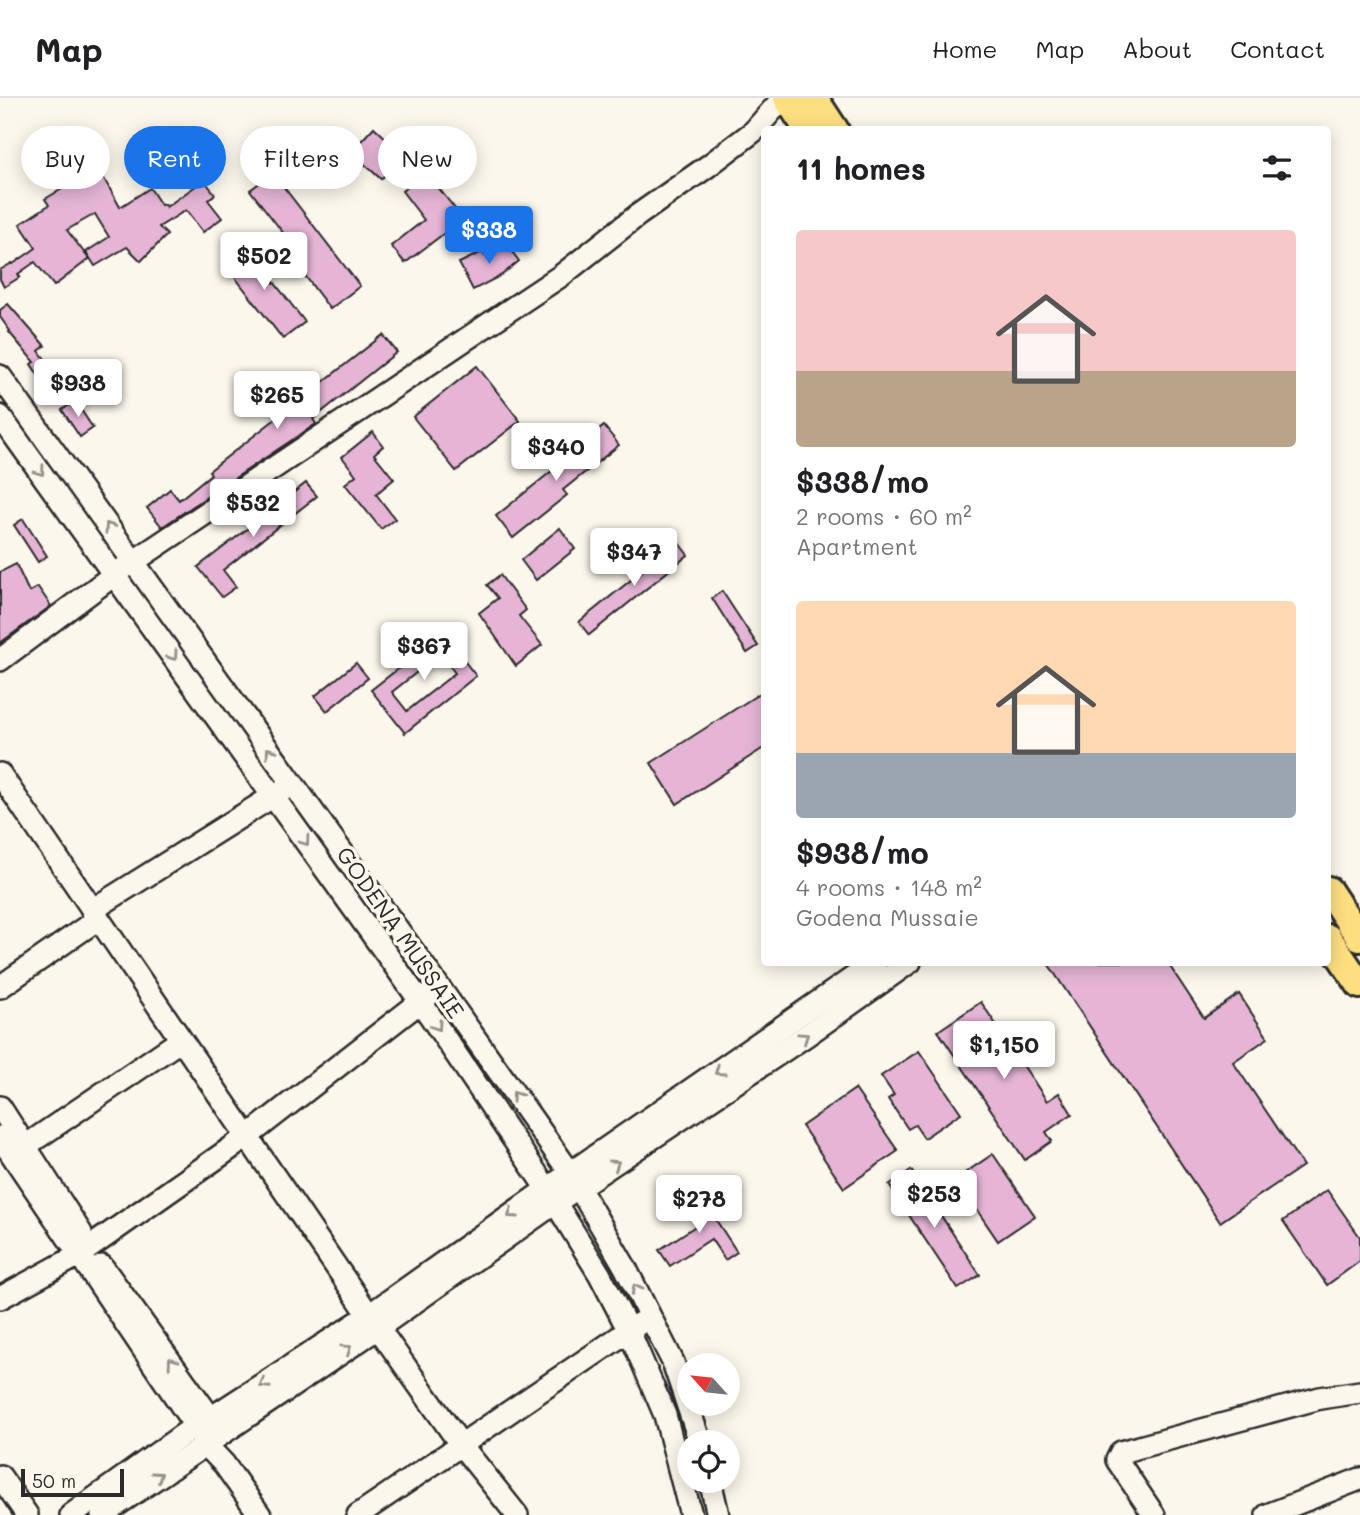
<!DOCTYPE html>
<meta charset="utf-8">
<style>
:root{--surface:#fff;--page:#f6f6f6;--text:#202124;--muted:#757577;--line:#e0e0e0;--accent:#1a73e8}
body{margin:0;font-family:Mali,sans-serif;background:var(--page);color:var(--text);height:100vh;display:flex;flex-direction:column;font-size:26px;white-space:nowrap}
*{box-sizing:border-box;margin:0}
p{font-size:23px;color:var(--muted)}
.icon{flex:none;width:38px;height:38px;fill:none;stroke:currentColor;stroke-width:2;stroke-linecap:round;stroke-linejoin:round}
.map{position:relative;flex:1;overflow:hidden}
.panel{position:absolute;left:761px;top:28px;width:570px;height:840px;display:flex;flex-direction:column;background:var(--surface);border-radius:7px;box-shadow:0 4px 18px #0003}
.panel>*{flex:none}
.top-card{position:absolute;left:21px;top:28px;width:635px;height:63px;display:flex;gap:14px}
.needle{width:46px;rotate:297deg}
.fabs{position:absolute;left:677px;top:1255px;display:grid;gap:14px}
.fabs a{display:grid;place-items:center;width:63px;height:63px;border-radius:50%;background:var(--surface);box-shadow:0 4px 18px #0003;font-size:35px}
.scale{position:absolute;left:21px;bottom:18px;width:103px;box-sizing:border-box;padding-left:7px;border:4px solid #2b2b2b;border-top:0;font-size:19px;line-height:24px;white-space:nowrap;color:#2b2b2b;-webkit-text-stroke:5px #fbf7ec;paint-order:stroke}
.price{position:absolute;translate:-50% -60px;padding:0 16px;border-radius:7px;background:#fff;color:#222;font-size:23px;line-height:46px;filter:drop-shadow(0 2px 4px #0008)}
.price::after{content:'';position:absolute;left:50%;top:42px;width:21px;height:16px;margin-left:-10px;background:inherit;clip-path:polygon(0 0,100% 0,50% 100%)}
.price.on{background:var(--accent);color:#fff}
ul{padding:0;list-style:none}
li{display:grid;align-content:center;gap:14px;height:371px;padding:0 35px}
li span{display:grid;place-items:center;height:217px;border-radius:7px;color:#555}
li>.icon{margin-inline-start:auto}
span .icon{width:126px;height:126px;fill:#fffc;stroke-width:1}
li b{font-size:30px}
h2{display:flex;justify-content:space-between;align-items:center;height:84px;padding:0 35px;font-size:30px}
.tag{padding:0 24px;border-radius:32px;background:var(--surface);box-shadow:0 4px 18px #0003;font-size:24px;line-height:63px}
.tag.on{background:var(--accent);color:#fff}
header{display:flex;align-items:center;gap:42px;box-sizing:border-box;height:98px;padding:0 35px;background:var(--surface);border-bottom:2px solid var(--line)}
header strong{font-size:33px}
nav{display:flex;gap:38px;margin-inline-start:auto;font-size:24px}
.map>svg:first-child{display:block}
.building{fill:#e6b5d6;stroke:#2b2b2b;stroke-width:2;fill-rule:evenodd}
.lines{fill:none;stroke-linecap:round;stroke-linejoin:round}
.minor-casing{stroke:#2b2b2b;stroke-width:26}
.major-casing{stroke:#2b2b2b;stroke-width:32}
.minor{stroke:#fbf7ec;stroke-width:21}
.major{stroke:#fddf80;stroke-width:26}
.oneway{stroke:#93918c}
.labels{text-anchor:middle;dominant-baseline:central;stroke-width:7;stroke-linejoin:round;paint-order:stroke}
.street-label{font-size:23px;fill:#2b2b2b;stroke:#fbf7ec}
</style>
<header>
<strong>Map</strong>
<nav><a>Home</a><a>Map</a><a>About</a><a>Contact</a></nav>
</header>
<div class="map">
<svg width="1360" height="1417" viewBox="0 0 1360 1417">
<rect width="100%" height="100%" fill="#fbf7ec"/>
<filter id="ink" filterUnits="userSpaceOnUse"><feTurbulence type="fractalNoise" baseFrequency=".0143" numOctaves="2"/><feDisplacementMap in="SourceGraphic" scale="14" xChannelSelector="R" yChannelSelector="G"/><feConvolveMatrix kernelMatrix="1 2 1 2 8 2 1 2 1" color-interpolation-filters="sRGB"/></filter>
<g filter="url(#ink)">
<g class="building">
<path d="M374,29l30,28 -23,24 -30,-27z"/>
<path d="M98,70l22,39 30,-19 11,17 3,-1 2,3 38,-27 11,14 -7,6 14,18 -19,14 -17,-22 -3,2 -24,15 8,8 -26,26 -14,-14 -32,19 -9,-14 23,-15 -14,-23 -28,16 22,29 -35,27 -19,-24 -17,12 2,3 -16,10 -4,-8v-9l12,-7 1,1 23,-16 -16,-24 29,-19 -4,-6z"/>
<path d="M426,74l37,47 -58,44 -14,-17 33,-26 -22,-29z"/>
<path d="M273,75l87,113 -30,23 -39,-52 7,-5 -48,-62z"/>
<path d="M504,143l15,20 -17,14 -29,15 -14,-27 23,-11 3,4z"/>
<path d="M246,148l59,76 -22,17 -59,-76z"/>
<path d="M8,206l37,42 -6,5 18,24 -13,9 -13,-20 3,-2 -25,-30 1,-1 -10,-14v-7z"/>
<path d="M383,237l14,17 -84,67 3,5 -154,103 -15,-19 23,-19 9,11 32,-26 -2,-3z"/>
<path d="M477,268l43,55 -64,50 -43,-54z"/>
<path d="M75,303l18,27 -13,9 -18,-27z"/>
<path d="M604,328l15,19 -56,45 4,5 -54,43 -17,-22 62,-50 -1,-2z"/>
<path d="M373,334l10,14 -9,8 20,25 -18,15 19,25 -14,10 -36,-45 11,-9 -14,-18z"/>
<path d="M306,385l11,13 -94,74 13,17 -14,10 -24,-30z"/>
<path d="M23,421l24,37 -9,6 -24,-37z"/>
<path d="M560,430l15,21 -39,31 -15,-20z"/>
<path d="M678,444l10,13 -99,80 -10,-13z"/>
<path d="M16,466l13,28 9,-5 13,19 -51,37v-71z"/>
<path d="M500,477l26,35 -7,6 23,29 -26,21 -37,-53 19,-15 -11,-13z"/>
<path d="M722,493l36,55 -11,7 -35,-55z"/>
<path d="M449,531l12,15 -6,5 21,27 -71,57 -34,-43zM440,556l15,19 -48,38 -15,-19z"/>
<path d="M356,565l12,15 -41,33 -12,-15z"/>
<path d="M765,592v57l-88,57 -26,-41z"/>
<path d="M1047,864h120l37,56 35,-24 29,44 -35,24 70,104 -83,56z"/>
<path d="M981,904l66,99 12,-8 13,21 -26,18 6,9 -27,19 -87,-129z"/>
<path d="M919,953l42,62 -37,25 -9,-13 -7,4 -20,-30 6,-4 -13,-19z"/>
<path d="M855,991l43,62 -54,37 -42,-62z"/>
<path d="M993,1056l42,62 -37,25 -42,-62z"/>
<path d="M911,1072l69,105 -22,14 -69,-104z"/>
<path d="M1327,1092l33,47v24l-33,24 -44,-64z"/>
<path d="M699,1096l38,58 -12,8 -14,-21 -41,27 -11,-16 41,-27 -13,-20z"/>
</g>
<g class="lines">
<defs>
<g id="minor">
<path d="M0,278l439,611 132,187 54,93 48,95 27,80"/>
<path d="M0,318l420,585 127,188 53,86 29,56 36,84 26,100"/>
<path d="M0,562l115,-86 447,-299 76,-60 70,-49 46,-35 29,-33"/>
<path d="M0,676l369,541 92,130 56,70"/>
<path d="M92,812l191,-120"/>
<path d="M0,889l98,-68"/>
<path d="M0,1009l81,126"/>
<path d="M0,1039l195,289 10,18 19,20 36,51"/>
<path d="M15,1055l166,-113"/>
<path d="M102,1168l116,162"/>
<path d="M0,1200l79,-43 169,-119 181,-141"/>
<path d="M0,1378l27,39"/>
<path d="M710,1382l8,35"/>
<path d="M71,1417l124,-89 17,-9 157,-102 178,-126 329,-227"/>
<path d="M102,1417l276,-187 177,-125 252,-168 103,-73"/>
<path d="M358,1417l282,-192"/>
<path d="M1154,1417l-37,-55 4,-8 199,-54 40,-6"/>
<path d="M1267,1417l93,-36"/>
</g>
<g id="major">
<path d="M787,0l21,32"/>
<path d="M814,0l21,32"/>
<path d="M1328,792l32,48"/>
<path d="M1328,840l32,47"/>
</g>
</defs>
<use href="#minor" class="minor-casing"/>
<use href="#major" class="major-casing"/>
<use href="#minor" class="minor"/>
<use href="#major" class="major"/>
</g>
<defs><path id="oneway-chevron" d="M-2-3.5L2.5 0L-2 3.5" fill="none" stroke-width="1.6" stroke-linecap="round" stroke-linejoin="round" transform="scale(1.75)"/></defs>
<g class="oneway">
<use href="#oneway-chevron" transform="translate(40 373) rotate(54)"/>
<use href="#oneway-chevron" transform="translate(109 429) rotate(-125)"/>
<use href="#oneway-chevron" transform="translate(173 558) rotate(55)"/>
<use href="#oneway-chevron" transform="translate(270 654) rotate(-125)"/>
<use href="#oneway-chevron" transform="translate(305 743) rotate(54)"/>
<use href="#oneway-chevron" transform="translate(437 928) rotate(56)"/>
<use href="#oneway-chevron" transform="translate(804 939) rotate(-34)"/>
<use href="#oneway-chevron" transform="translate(719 973) rotate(145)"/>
<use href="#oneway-chevron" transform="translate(516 998) rotate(-125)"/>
<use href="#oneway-chevron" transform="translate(615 1066) rotate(-34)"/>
<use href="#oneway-chevron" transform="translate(512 1116) rotate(145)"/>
<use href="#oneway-chevron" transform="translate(636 1191) rotate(-117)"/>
<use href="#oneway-chevron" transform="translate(347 1251) rotate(-34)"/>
<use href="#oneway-chevron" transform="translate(172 1264) rotate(-126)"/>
<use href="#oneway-chevron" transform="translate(264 1286) rotate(147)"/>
<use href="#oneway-chevron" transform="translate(158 1378) rotate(-35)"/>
</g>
</g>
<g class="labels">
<g class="street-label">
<text transform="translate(401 834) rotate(55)">GODENA MUSSAIE</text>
</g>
</g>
</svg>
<div class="fabs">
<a><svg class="needle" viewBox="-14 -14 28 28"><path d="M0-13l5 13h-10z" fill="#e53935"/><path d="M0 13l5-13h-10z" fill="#757577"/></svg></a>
<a><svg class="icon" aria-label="locate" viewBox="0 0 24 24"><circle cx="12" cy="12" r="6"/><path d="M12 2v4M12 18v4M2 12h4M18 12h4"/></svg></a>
</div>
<div class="scale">50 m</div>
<b class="price on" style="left:489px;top:168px">$338</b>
<b class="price" style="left:264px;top:194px">$502</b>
<b class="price" style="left:78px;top:321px">$938</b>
<b class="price" style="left:277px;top:333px">$265</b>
<b class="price" style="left:556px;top:385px">$340</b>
<b class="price" style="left:253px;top:441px">$532</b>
<b class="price" style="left:634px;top:490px">$347</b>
<b class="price" style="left:424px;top:584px">$367</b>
<b class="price" style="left:1004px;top:983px">$1,150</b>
<b class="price" style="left:934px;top:1132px">$253</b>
<b class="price" style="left:699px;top:1137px">$278</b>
<div class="top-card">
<a class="tag">Buy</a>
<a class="tag on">Rent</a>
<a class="tag">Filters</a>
<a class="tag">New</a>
</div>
<section class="panel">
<h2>11 homes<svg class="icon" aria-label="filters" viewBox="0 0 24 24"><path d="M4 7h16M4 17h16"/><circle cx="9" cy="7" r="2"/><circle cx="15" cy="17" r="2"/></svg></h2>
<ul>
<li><span style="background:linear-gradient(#f6c9c9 65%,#b9a48a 0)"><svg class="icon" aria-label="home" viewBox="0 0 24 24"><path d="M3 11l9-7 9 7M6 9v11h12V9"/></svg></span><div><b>$338/mo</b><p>2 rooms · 60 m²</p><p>Apartment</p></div></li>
<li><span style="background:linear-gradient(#ffd9b3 70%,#9aa5b1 0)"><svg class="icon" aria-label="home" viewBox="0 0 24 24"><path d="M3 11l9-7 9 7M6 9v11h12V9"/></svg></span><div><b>$938/mo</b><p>4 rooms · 148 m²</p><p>Godena Mussaie</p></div></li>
</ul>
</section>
</div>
